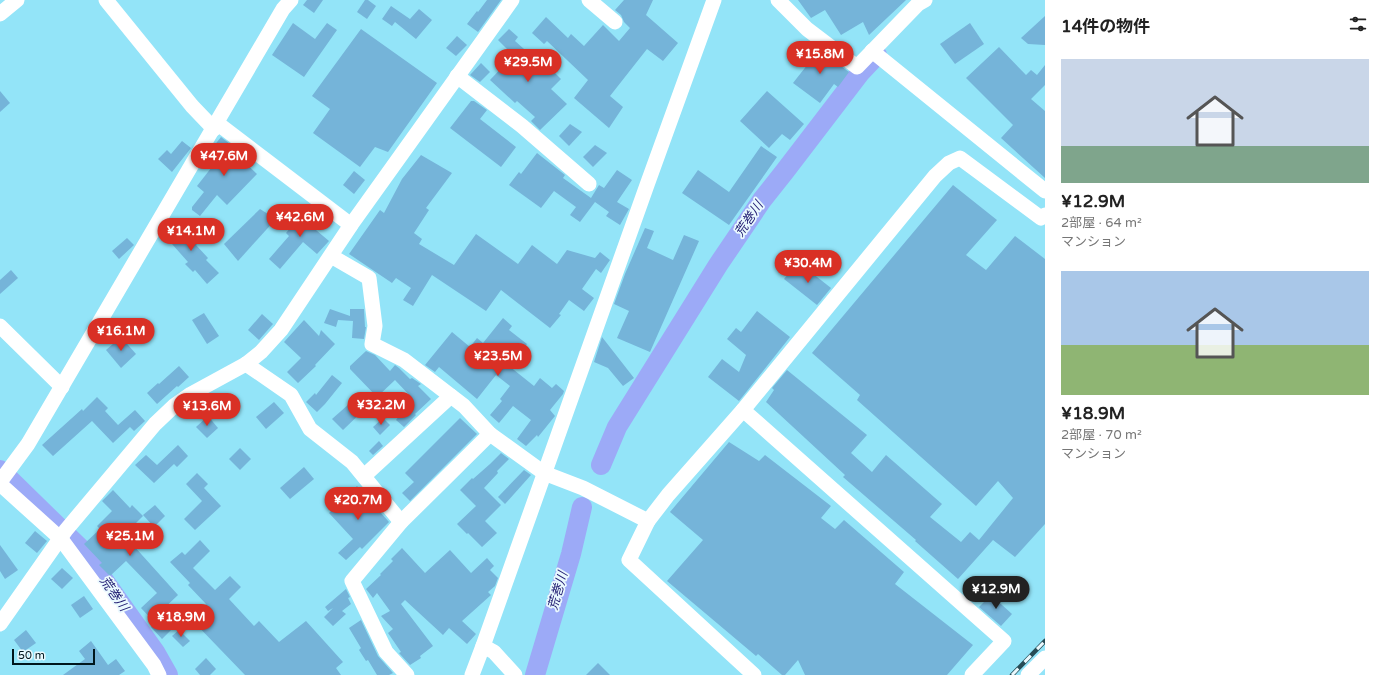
<!DOCTYPE html>
<html lang="ja">
<meta charset="utf-8">
<style>
:root{--surface:#fff;--page:#f2f2f2;--text:#222;--muted:#767676;--accent:#d93025}
body{margin:0;font-family:"Varela Round","Noto Sans JP",sans-serif;background:var(--page);color:var(--text);height:100vh;display:flex;flex-direction:column;font-size:15px;white-space:nowrap}
*{box-sizing:border-box;margin:0}
p{font-size:13px;color:var(--muted)}
.icon{flex:none;width:22px;height:22px;fill:none;stroke:currentColor;stroke-width:2;stroke-linecap:round;stroke-linejoin:round}
.map{position:relative;flex:1;overflow:hidden}
.drawer{display:flex;flex-direction:column;background:var(--surface);width:340px}
.drawer>*{flex:none}
.scale{position:absolute;left:12px;bottom:10px;width:83px;box-sizing:border-box;padding-left:4px;border:2px solid #00161c;border-top:0;font-size:11px;line-height:14px;white-space:nowrap;color:#00161c;-webkit-text-stroke:3px #eaf9fe;paint-order:stroke}
.price{position:absolute;translate:-50% -34px;padding:0 9px;border-radius:14px;background:var(--accent);color:#fff;font-size:13px;line-height:26px;filter:drop-shadow(0 1px 2px #0008)}
.price::after{content:'';position:absolute;left:50%;top:24px;width:12px;height:9px;margin-left:-6px;background:inherit;clip-path:polygon(0 0,100% 0,50% 100%)}
.price.active{background:#222;color:#fff}
ul{padding:0;list-style:none}
li{display:grid;align-content:center;gap:8px;height:212px;padding:0 16px}
li span{display:grid;place-items:center;height:124px;border-radius:0px;color:#555}
li>.icon{margin-inline-start:auto}
span .icon{width:72px;height:72px;fill:#fffc;stroke-width:1}
li b{font-size:17px}
h2{display:flex;justify-content:space-between;align-items:center;height:48px;padding:0 16px;font-size:17px}
main{display:flex;flex:1;min-height:0}
.map>svg:first-child{display:block}
.lines{fill:none;stroke-linecap:round;stroke-linejoin:round}
.river{stroke:#9caaf7;stroke-width:20}
.building{fill:#75b4d9}
.minor{stroke:#fff;stroke-width:15}
.rail-casing{stroke:#274c56;stroke-width:4.5}
.rail{stroke:#eaf9fe;stroke-width:3;stroke-dasharray:9;stroke-linecap:butt}
.labels{text-anchor:middle;dominant-baseline:central;stroke-width:3.5;stroke-linejoin:round;paint-order:stroke}
.water-label{font-size:13px;font-style:italic;fill:#1e1970;stroke:#eaf9fe}
</style>
<main>
<div class="map">
<svg width="1045" height="675" viewBox="0 0 1045 675">
<rect width="100%" height="100%" fill="#93e4f8"/>
<g class="lines">
<g class="river">
<path d="M601,465l16,-38 101,-162 44,-65 23,-29 75,-98 17,-18"/>
<path d="M0,470l83,81 72,101 13,23"/>
<path d="M535,675l36,-121 11,-47"/>
</g>
</g>
<g class="building">
<path d="M307,0h16l-9,13 -11,-8z"/>
<path d="M365,0h3l8,6 -9,13 -10,-7z"/>
<path d="M487,0h14l-23,32 -11,-8 10,-13 1,1z"/>
<path d="M624,0h29l-7,15 32,28 -15,18 -16,-12 -37,47 13,11 -14,21 -35,-30 14,-18 -41,-39 -3,3 -12,-11 14,-16 22,21 3,-4 13,12 19,-21 16,16 11,-13 -6,-6 -3,-7 -6,-5z"/>
<path d="M798,0h108l-37,35 -6,-13 -22,13 -16,-25 -14,8z"/>
<path d="M391,6l19,13 9,-10 13,11 -16,19 -21,-17 -3,4 -10,-7z"/>
<path d="M1045,16v29l-17,-1 -7,-6z"/>
<path d="M293,23l22,16 12,-16 10,7 -33,47 -32,-22z"/>
<path d="M970,23l14,21 -29,20 -15,-20z"/>
<path d="M361,29l76,54 -49,69 -13,-5 -15,20 -47,-34 17,-24 -18,-13z"/>
<path d="M509,29l9,8 -3,4 35,31 2,-2 9,9 -10,10 16,15 -27,26 -9,-9 4,-4 -18,-16 -2,2 -25,-23 20,-21 -1,-2 3,-3 -14,-14z"/>
<path d="M457,36l10,9 -11,11 -10,-8z"/>
<path d="M999,47l27,28 5,-5 6,5 8,-10v20l-14,14 14,12v67l-44,-40 12,-13 -47,-47z"/>
<path d="M814,48l7,5 1,-1 27,20 -11,15 -4,-3 -14,19 -27,-20 15,-19 -4,-3z"/>
<path d="M481,63l9,9 -10,10 -10,-7z"/>
<path d="M0,91l10,12 -10,9z"/>
<path d="M767,91l37,33 -14,16 -8,-6 -13,14 -29,-27z"/>
<path d="M471,101h3l13,9 -7,9 36,28 -15,20 -51,-39z"/>
<path d="M570,124l12,8 -13,14 -10,-10z"/>
<path d="M221,137l22,17 -3,4 17,16 -30,31 -10,-10 -17,21 -8,-6v-3l12,-15 -7,-6 25,-32 -9,-7z"/>
<path d="M182,141l9,7 -19,24 -14,-13 9,-9 4,4z"/>
<path d="M595,145l12,8 -14,14 -10,-10z"/>
<path d="M761,146l16,11 -48,68 -47,-32 16,-23 31,22z"/>
<path d="M537,153l28,22 -2,3 28,20 8,-13 5,3 13,-18 15,10 -15,22 12,7 -9,16 -14,-9 3,-4 -14,-10 -15,20 -10,-7 6,-8 -22,-16 -13,17 -32,-23 10,-13 2,2z"/>
<path d="M421,155l31,18 -26,35 3,2 -15,23 8,6 -3,5 35,21 22,-31 42,30 14,-19 25,19 10,-14 28,8 5,-6 10,8 -9,13 -5,-4 -14,20 12,9 -10,13 -15,-11 -10,14 2,1 -11,13 -49,-38 -15,21 -54,-36 -19,31 -10,-6 8,-12 -15,-10 -4,5 -43,-29 31,-44 4,3 18,-34z"/>
<path d="M354,171l11,9 -11,14 -11,-9z"/>
<path d="M953,185l44,35 -31,35 20,15 29,-34 30,23v265l-30,33 -22,-17 -35,39 -43,-38 1,-1 -73,-63 2,-2 -79,-73 8,-12 -2,-2 15,-18 80,65 -16,18 21,19 14,-17 56,49 -12,13 31,25 9,-10 9,8 34,-42 -15,-17 -22,25 -119,-106 3,-5 -48,-42z"/>
<path d="M310,205l10,8 -10,12 19,16 -12,13 -14,-12 -23,27 -11,-10 20,-23 -3,-3z"/>
<path d="M260,209l16,10 -38,42 -14,-17z"/>
<path d="M179,222l19,21 -2,2 12,13 -2,2 13,13 -12,11 -12,-14 -2,2 -8,-8 3,-2 -24,-27z"/>
<path d="M645,228l9,3 -7,17 26,12 11,-25 15,6 -49,111 -33,-14 12,-27 -15,-7 11,-30z"/>
<path d="M127,238l7,7 -15,14 -7,-8z"/>
<path d="M798,262l33,26 -14,17 -33,-26z"/>
<path d="M11,270l7,8 -18,16v-14z"/>
<path d="M330,309l20,7v-7h14l1,18h1l-2,12 -12,-1 1,-17 -15,-1 -2,7 -12,-4z"/>
<path d="M757,311l33,26 -51,64 -31,-24 14,-18 17,13 7,-17 -19,-16 9,-11 5,4z"/>
<path d="M204,313l15,23 -12,8 -15,-24z"/>
<path d="M262,314l11,10 -14,16 -11,-10z"/>
<path d="M503,318l9,8 -3,4 18,14 -18,22 25,20 6,-8 12,10 4,-4 8,7 -1,3 -13,16 5,6 -17,21 -1,-2 -11,11 -9,-7 14,-19 -18,-14 -14,17 -9,-8 12,-14 -2,-2 10,-13 -14,-11 -19,24 -38,-32 -4,5 -10,-7 27,-33 18,15 7,-9 6,5z"/>
<path d="M304,320l15,16 2,-6 14,14 -20,21 1,1 -18,17 -11,-11 14,-14 -17,-16z"/>
<path d="M121,337l15,17 -15,14 -15,-18z"/>
<path d="M602,337l32,41 -11,8 -15,-18 -14,-6z"/>
<path d="M366,351l9,4 15,16 5,-6 4,3 11,11 2,-1 9,6 -3,2 13,13 -16,15 1,1 -12,12 -8,-7 17,-21 -18,-19 -18,17 -27,-28v-3z"/>
<path d="M179,366l10,11 -11,10 -1,-1 -20,18 -10,-11 11,-10 1,1z"/>
<path d="M332,375l10,8 -17,21 -8,8 -11,-10 9,-9 1,2z"/>
<path d="M358,396l11,9 -26,25 -11,-11z"/>
<path d="M97,397l11,11 -3,3 13,14 17,-15 10,11 -11,10 -4,-4 -17,16 -21,-22 -39,35 -11,-11 40,-36 1,2z"/>
<path d="M274,402l10,11 -18,16 -10,-12z"/>
<path d="M208,416l10,12 -11,10 -11,-11z"/>
<path d="M383,418l7,7 -10,10 -7,-8z"/>
<path d="M460,418l17,16 -67,67 -8,-8 12,-11 -9,-9z"/>
<path d="M379,441l4,5 -10,9 -4,-4z"/>
<path d="M729,442l30,19 6,-6 66,51 -10,12 14,11 9,-9 60,52 -9,12 78,61 -26,30h-142l-7,-15 -13,15h-3l-24,-21 -2,2 -89,-75 36,-41 -33,-28z"/>
<path d="M178,445l10,11 -11,11 -3,-3 -20,19 -19,-18 11,-10 11,10z"/>
<path d="M240,448l11,11 -11,11 -11,-11z"/>
<path d="M501,453l8,6 -12,12 1,2 -14,15 17,17 -16,16 12,12 -15,14 -14,-14 -1,1 -10,-10 19,-18 -16,-16 12,-12 1,1 17,-15z"/>
<path d="M304,467l10,12 -24,20 -10,-11z"/>
<path d="M524,470l7,5 -26,29 -7,-7z"/>
<path d="M197,473l11,11 -4,4 17,18 -26,24 -11,-11 18,-18 -16,-17z"/>
<path d="M357,486l32,36 -27,27 -2,-2 -14,13 -8,-7 15,-14 -24,-26z"/>
<path d="M113,490l17,18 2,-3 11,11 -19,19 54,60 -19,18 14,15 -11,11 -11,-12 4,-4 -14,-15 16,-15 -31,-32 -16,15 -11,-11 3,-2 -18,-19 16,-15 -3,-3 15,-15 -10,-10z"/>
<path d="M155,505l10,11 -11,11 -11,-12z"/>
<path d="M35,531l12,10 -10,12 -12,-10z"/>
<path d="M200,540l10,11 -17,17 22,22 15,-14 11,11 -12,12 25,27 5,-5 20,21 27,-21 37,41 -7,6 5,7h-96l-54,-56 15,-15 -18,-19 2,-2 -20,-21 12,-10 3,3z"/>
<path d="M0,545l18,25 -13,9 -5,-8z"/>
<path d="M402,548l23,25 25,-23 21,23 16,-15 7,8 -4,4 8,8 -3,8 -7,6 3,3 -29,26 14,13 -9,10 -18,-16 -6,7 -38,-35 -4,4 32,42 -13,10 1,2 -11,7 -11,-12 2,-1 -13,-19 5,-4 -12,-13 9,-5 -13,-18 -4,5 -7,-9 15,-14 -1,-1 13,-13 -2,-2z"/>
<path d="M62,568l11,10 -11,11 -11,-10z"/>
<path d="M346,589l4,8 -2,1 3,6 -9,7 4,3 -13,12 -9,-9 9,-9 -5,3 -3,-4z"/>
<path d="M991,595l21,19 -11,12 -22,-19z"/>
<path d="M84,596l9,13 -13,9 -9,-13z"/>
<path d="M361,620l17,36 15,17 -4,2h-12l-9,-15 -2,1 -7,-11 2,-2 -12,-20z"/>
<path d="M26,630l10,13 -13,9 -9,-12z"/>
<path d="M179,630l11,11 -7,6 -11,-11z"/>
<path d="M91,641l17,24 8,-6 9,12 -6,4h-56l22,-16 -6,-8z"/>
<path d="M206,658l10,11 -6,6h-10l-5,-6z"/>
<path d="M598,663l12,12h-24z"/>
</g>
<g class="lines">
<g class="minor">
<path d="M106,0l86,106 22,23"/>
<path d="M589,0l26,22"/>
<path d="M778,0l29,29 50,38 61,-63 7,-4"/>
<path d="M0,14l17,-14"/>
<path d="M872,51l173,140"/>
<path d="M457,76l65,50 67,58"/>
<path d="M217,123l134,102"/>
<path d="M331,256l38,22 6,48 -3,18 32,16 60,46 26,28 54,39 39,15 65,33"/>
<path d="M0,326l62,61"/>
<path d="M246,364l45,31 19,34 42,33 49,60 -49,59 34,71 21,23"/>
<path d="M743,410l261,231 -32,34"/>
<path d="M364,476l87,-80"/>
<path d="M0,482l28,-38 255,-435 8,-9"/>
<path d="M0,484l61,55 93,126 5,10"/>
<path d="M401,522l89,-88"/>
<path d="M0,624l66,-94 89,-106 19,-18 17,-12 55,-30 15,-12 20,-22 70,-105 161,-225"/>
<path d="M483,646l11,6 21,23"/>
<path d="M472,675l11,-29 164,-461 67,-185"/>
<path d="M754,675l-125,-115 19,-39 20,-26 75,-85 192,-234 14,-13 11,-5 81,60 4,-3"/>
<path d="M1028,675l17,-17"/>
</g>
<defs>
<path id="rail" d="M1012,675l33,-34"/>
</defs>
<use href="#rail" class="rail-casing"/>
<use href="#rail" class="rail"/>
</g>
<g class="labels">
<g class="water-label">
<text transform="translate(749 219) rotate(-56)">荒巻川</text>
<text transform="translate(558 591) rotate(-74)">荒巻川</text>
<text transform="translate(114 594) rotate(55)">荒巻川</text>
</g>
</g>
</svg>
<div class="scale">50 m</div>
<b class="price" style="left:820px;top:75px">¥15.8M</b>
<b class="price" style="left:528px;top:83px">¥29.5M</b>
<b class="price" style="left:224px;top:177px">¥47.6M</b>
<b class="price" style="left:300px;top:238px">¥42.6M</b>
<b class="price" style="left:191px;top:252px">¥14.1M</b>
<b class="price" style="left:808px;top:284px">¥30.4M</b>
<b class="price" style="left:121px;top:352px">¥16.1M</b>
<b class="price" style="left:498px;top:377px">¥23.5M</b>
<b class="price" style="left:381px;top:426px">¥32.2M</b>
<b class="price" style="left:207px;top:427px">¥13.6M</b>
<b class="price" style="left:358px;top:521px">¥20.7M</b>
<b class="price" style="left:130px;top:557px">¥25.1M</b>
<b class="price active" style="left:996px;top:610px">¥12.9M</b>
<b class="price" style="left:181px;top:638px">¥18.9M</b>
</div>
<section class="drawer">
<h2>14件の物件<svg class="icon" aria-label="filters" viewBox="0 0 24 24"><path d="M4 7h16M4 17h16"/><circle cx="9" cy="7" r="2"/><circle cx="15" cy="17" r="2"/></svg></h2>
<ul>
<li><span style="background:linear-gradient(#c9d6e8 70%,#7fa58c 0)"><svg class="icon" aria-label="home" viewBox="0 0 24 24"><path d="M3 11l9-7 9 7M6 9v11h12V9"/></svg></span><div><b>¥12.9M</b><p>2部屋 · 64 m²</p><p>マンション</p></div></li>
<li><span style="background:linear-gradient(#a9c7e8 60%,#8fb573 0)"><svg class="icon" aria-label="home" viewBox="0 0 24 24"><path d="M3 11l9-7 9 7M6 9v11h12V9"/></svg></span><div><b>¥18.9M</b><p>2部屋 · 70 m²</p><p>マンション</p></div></li>
</ul>
</section>
</main>
